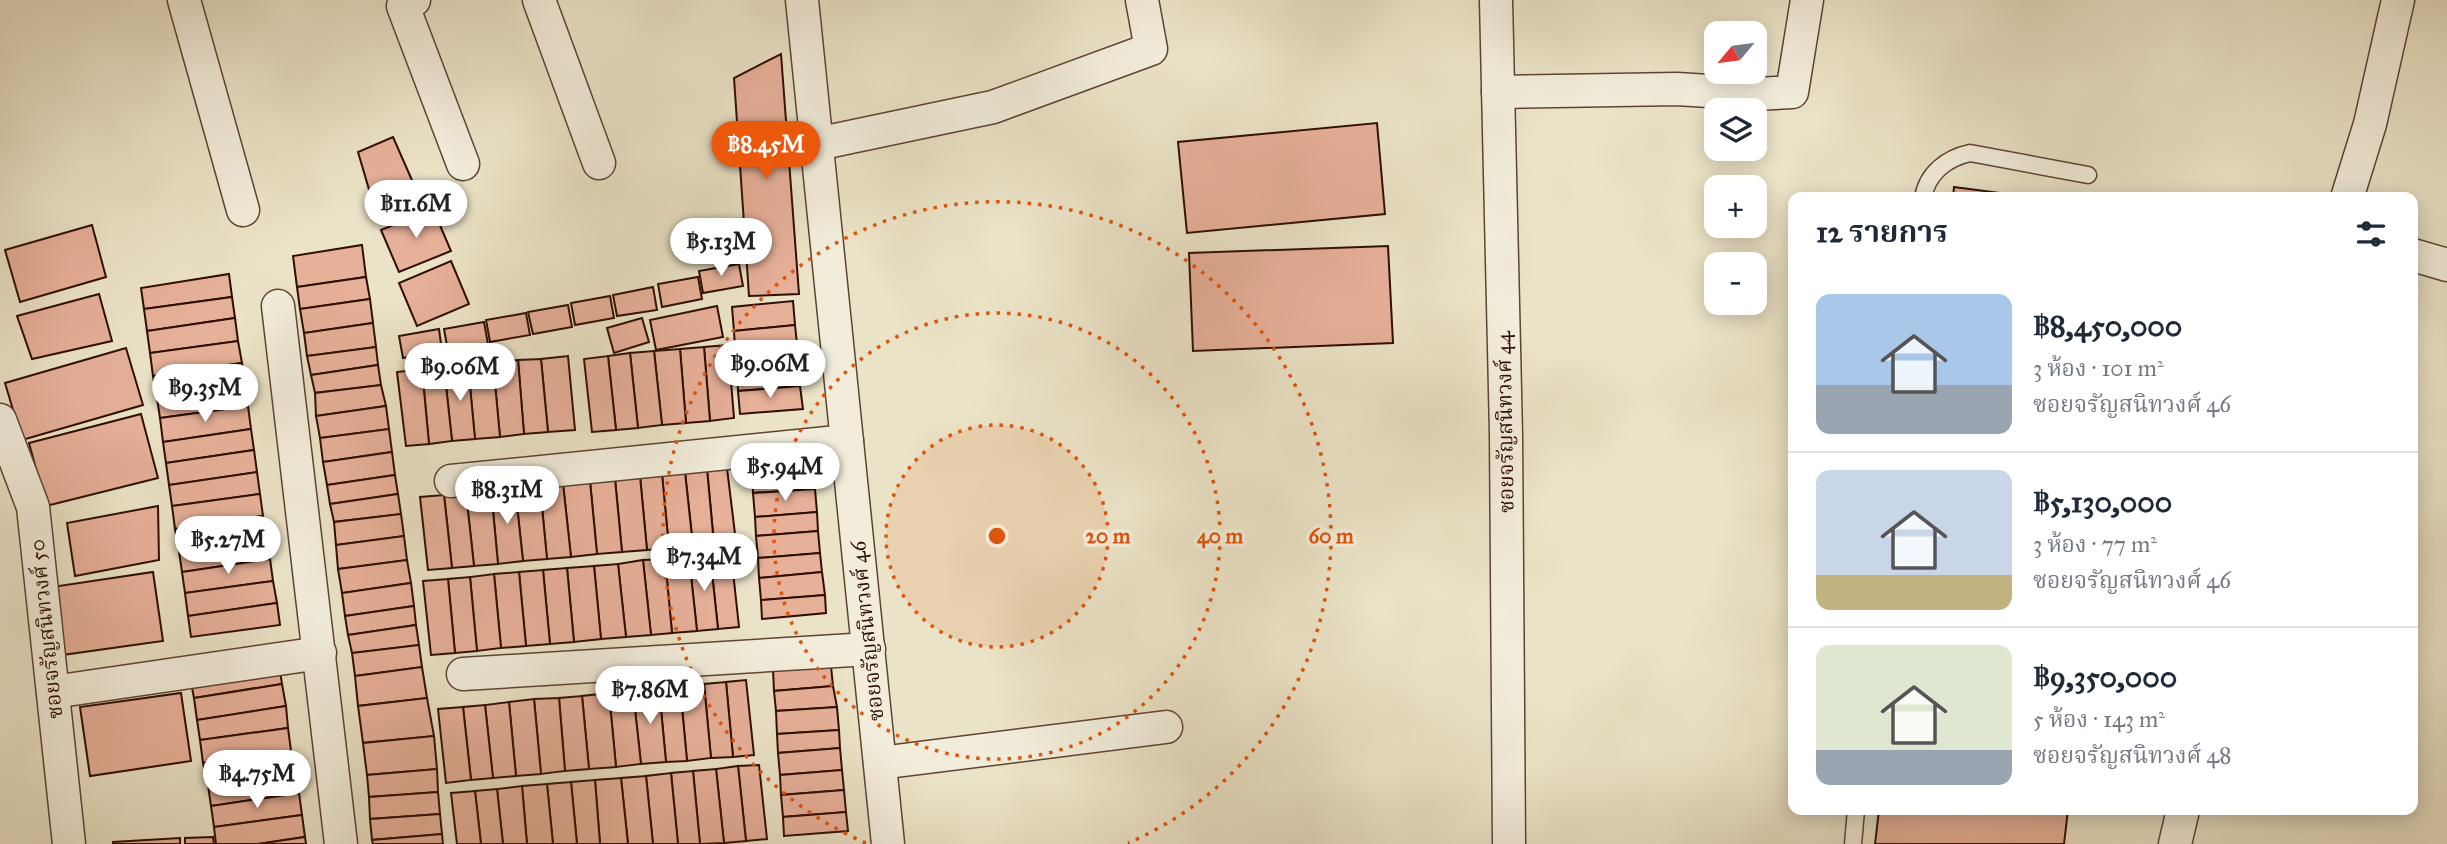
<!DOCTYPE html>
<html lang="th">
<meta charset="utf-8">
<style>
:root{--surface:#fff;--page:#f6f6f7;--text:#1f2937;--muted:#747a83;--line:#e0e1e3;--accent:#ea580c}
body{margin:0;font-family:"IM FELL Great Primer","Noto Serif Thai",serif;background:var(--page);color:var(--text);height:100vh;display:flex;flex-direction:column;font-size:26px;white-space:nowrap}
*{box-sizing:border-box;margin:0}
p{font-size:23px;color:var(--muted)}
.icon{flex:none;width:38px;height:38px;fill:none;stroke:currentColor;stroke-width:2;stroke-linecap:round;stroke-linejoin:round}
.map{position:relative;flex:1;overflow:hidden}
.sheet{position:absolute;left:1788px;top:192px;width:630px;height:623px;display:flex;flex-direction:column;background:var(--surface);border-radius:14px;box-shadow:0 4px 18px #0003}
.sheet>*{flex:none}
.needle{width:46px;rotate:241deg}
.buttons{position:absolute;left:1704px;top:21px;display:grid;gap:14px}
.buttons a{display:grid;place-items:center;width:63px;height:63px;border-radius:14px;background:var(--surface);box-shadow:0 4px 18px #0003;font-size:35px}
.price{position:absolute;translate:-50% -60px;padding:0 16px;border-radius:24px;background:#fff;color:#222;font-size:23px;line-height:46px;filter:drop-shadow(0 2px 4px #0008)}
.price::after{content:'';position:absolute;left:50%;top:42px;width:21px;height:16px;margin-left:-10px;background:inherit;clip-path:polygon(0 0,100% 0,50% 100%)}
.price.active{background:var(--accent);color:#fff}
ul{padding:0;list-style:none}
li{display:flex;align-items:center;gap:21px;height:175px;padding:0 28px}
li+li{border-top:2px solid var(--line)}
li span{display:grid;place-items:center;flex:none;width:196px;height:140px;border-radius:14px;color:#555}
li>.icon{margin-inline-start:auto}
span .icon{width:84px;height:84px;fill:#fffc;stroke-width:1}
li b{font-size:30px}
h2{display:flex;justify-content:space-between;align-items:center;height:84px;padding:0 28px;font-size:30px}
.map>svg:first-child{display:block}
.building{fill:#e7b099;stroke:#2f0e03;stroke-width:2}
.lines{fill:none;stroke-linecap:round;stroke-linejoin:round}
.service-casing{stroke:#5e4334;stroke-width:19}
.minor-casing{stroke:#5e4334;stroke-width:35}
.service{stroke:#f2eddb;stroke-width:16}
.minor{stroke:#f2eddb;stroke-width:32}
.ring{fill:none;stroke:#df550c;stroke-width:3.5;stroke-dasharray:3.5 7}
.labels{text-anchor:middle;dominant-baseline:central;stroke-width:7;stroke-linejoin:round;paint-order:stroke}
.street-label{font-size:21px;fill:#2f0e03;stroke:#f2eddb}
.centre{fill:#df550c;stroke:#f2eddb;stroke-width:3.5}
.ring-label{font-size:21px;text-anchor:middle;font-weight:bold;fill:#df550c;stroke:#f2eddb;stroke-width:7;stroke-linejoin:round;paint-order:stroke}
</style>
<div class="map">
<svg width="2447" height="844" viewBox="0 0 2447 844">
<rect width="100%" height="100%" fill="#ebe3c7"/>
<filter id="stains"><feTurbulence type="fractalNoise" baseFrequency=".00286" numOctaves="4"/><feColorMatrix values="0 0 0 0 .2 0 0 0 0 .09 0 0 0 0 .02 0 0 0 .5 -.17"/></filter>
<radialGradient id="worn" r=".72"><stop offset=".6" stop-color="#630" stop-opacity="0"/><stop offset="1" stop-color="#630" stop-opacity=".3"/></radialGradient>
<g class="building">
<path d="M781,54l18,240 -50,2 -15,-218z"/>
<path d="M1377,123l8,91 -198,19 -9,-91z"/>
<path d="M393,137l29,66 -44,17 -20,-68z"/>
<path d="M1954,187l83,11h-84z"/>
<path d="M433,209l18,42 -52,21 -18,-42z"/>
<path d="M92,225l14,52 -86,25 -15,-52z"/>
<path d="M362,245l4,32 -69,10 -4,-31z"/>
<path d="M1388,246l5,97 -200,8 -4,-98z"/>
<path d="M451,261l18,43 -52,22 -18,-43z"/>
<path d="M739,264l4,22 -40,7 -4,-22z"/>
<path d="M229,274l3,23 -88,12 -3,-21z"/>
<path d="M366,277l4,22 -70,10 -3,-22z"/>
<path d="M698,277l4,22 -40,8 -4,-23z"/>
<path d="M653,287l4,23 -40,6 -4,-21z"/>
<path d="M99,294l13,47 -80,18 -15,-43z"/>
<path d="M610,296l4,22 -39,7 -4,-22z"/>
<path d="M232,297l3,21 -88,13 -3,-22z"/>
<path d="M370,299l3,24 -69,10 -4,-24z"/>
<path d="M793,301l2,24 -61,6 -2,-24z"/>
<path d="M568,305l4,22 -39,7 -5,-22z"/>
<path d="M717,306l6,31 -67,13 -6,-30z"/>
<path d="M526,313l4,22 -40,7 -4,-22z"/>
<path d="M235,318l3,23 -88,12 -3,-22z"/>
<path d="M642,318l7,24 -35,11 -7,-25z"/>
<path d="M484,322l4,22 -40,7 -4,-22z"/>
<path d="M373,323l3,24 -69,9 -3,-23z"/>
<path d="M795,325l2,19 -62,5 -1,-18z"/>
<path d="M439,329l3,22 -39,7 -4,-22z"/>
<path d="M238,341l4,22 -89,13 -3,-23z"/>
<path d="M797,344l2,22 -62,5 -2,-22z"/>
<path d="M728,345l6,73 -24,3 -6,-74z"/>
<path d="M376,347l2,18 -67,10 -4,-19z"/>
<path d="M704,347l6,74 -24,2 -6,-74z"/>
<path d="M126,348l17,57 -121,35 -17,-57z"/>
<path d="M680,349l6,74 -24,2 -8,-74z"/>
<path d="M654,351l8,74 -24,3 -8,-75z"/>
<path d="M630,353l8,75 -22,2 -8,-74z"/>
<path d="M568,356l7,74 -27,2 -7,-73z"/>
<path d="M608,356l8,74 -24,2 -8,-73z"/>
<path d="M541,359l7,73 -24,2 -6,-74z"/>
<path d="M518,360l6,74 -24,3 -7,-75z"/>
<path d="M493,362l7,75 -25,2 -7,-74z"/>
<path d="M242,363l3,21 -88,14 -4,-22z"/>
<path d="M378,365l3,20 -66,8 -4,-18z"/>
<path d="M468,365l7,74 -23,2 -8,-74z"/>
<path d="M799,366l1,20 -62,5 -1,-20z"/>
<path d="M444,367l8,74 -23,3 -7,-75z"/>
<path d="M422,369l7,75 -23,2 -9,-74z"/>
<path d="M245,384l3,22 -88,12 -3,-20z"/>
<path d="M381,385l5,21 -70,10 -1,-23z"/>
<path d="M800,386l3,23 -63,5 -2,-23z"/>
<path d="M248,406l3,23 -88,13 -3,-24z"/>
<path d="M386,406l3,23 -69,9 -4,-22z"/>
<path d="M141,414l17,64 -112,28 -17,-63z"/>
<path d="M251,429l3,21 -88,13 -3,-21z"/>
<path d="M389,429l3,23 -69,10 -3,-24z"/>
<path d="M254,450l3,22 -88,13 -3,-22z"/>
<path d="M392,452l3,23 -68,10 -4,-23z"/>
<path d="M813,465l2,24 -62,4 -1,-24z"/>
<path d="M727,468l9,74 -22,2 -7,-75z"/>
<path d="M707,469l7,75 -21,2 -8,-74z"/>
<path d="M257,472l3,22 -88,12 -3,-21z"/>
<path d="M685,472l8,74 -24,2 -7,-74z"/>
<path d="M662,474l7,74 -22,2 -7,-74z"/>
<path d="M395,475l3,19 -68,10 -3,-19z"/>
<path d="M640,476l7,74 -25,2 -7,-73z"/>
<path d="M615,479l7,73 -25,2 -7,-73z"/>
<path d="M590,481l7,73 -26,3 -8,-73z"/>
<path d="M563,484l8,73 -24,2 -7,-73z"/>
<path d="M540,486l7,73 -24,2 -8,-74z"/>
<path d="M515,487l8,74 -25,3 -7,-75z"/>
<path d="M491,489l7,75 -24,2 -8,-73z"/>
<path d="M815,489l2,23 -62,5 -2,-24z"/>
<path d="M466,493l8,73 -22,2 -8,-73z"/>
<path d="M260,494l3,22 -88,13 -3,-23z"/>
<path d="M398,494l3,20 -67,8 -4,-18z"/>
<path d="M444,495l8,73 -24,2 -8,-73z"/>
<path d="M158,506l1,54 -84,16 -8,-53z"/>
<path d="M817,512l1,19 -62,5 -1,-19z"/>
<path d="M401,514l3,22 -68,9 -2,-23z"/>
<path d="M263,516l4,21 -88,14 -4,-22z"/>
<path d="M818,531l2,22 -62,5 -2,-22z"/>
<path d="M404,536l3,24 -69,9 -2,-24z"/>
<path d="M267,537l3,22 -88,13 -3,-21z"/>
<path d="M731,553l8,74 -21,2 -8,-75z"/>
<path d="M820,553l2,19 -63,6 -1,-20z"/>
<path d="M710,554l8,75 -21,2 -8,-74z"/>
<path d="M689,557l8,74 -25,2 -7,-74z"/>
<path d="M270,559l3,22 -88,12 -3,-21z"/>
<path d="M665,559l7,74 -21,2 -8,-75z"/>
<path d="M407,560l4,23 -69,10 -4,-24z"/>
<path d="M643,560l8,75 -25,2 -8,-73z"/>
<path d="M618,564l8,73 -25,2 -7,-73z"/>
<path d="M594,566l7,73 -27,3 -7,-74z"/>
<path d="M567,568l7,74 -24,2 -7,-74z"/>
<path d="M543,570l7,74 -24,2 -7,-74z"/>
<path d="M153,572l10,69 -101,14 -10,-68z"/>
<path d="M519,572l7,74 -25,2 -7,-74z"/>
<path d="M822,572l3,23 -64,5 -2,-22z"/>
<path d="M494,574l7,74 -24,3 -7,-74z"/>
<path d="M470,577l7,74 -22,2 -7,-74z"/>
<path d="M448,579l7,74 -24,2 -8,-74z"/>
<path d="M273,581l4,22 -89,13 -3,-23z"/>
<path d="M411,583l3,23 -69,10 -3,-23z"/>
<path d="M825,595l1,18 -64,6 -1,-19z"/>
<path d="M277,603l3,22 -89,12 -3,-21z"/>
<path d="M414,606l2,19 -68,10 -3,-19z"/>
<path d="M416,625l3,20 -67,8 -4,-18z"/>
<path d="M419,645l3,22 -67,9 -3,-23z"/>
<path d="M279,665l3,19 -88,14 -4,-21z"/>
<path d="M831,666l2,20 -59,5 -1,-21z"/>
<path d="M422,667l5,31 -69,8 -3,-30z"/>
<path d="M746,680l8,75 -21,2 -7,-75z"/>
<path d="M726,682l7,75 -22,1 -7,-74z"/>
<path d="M282,684l4,22 -89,14 -3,-22z"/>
<path d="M704,684l7,74 -24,3 -7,-75z"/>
<path d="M680,686l7,75 -21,1 -7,-74z"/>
<path d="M833,686l4,21 -61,4 -2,-20z"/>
<path d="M659,688l7,74 -25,2 -8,-73z"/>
<path d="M633,691l8,73 -25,3 -7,-74z"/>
<path d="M181,693l10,68 -101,15 -10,-69z"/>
<path d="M609,693l7,74 -27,2 -7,-73z"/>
<path d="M582,696l7,73 -24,2 -6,-73z"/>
<path d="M427,698l7,38 -71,7 -5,-37z"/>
<path d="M559,698l6,73 -24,3 -7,-75z"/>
<path d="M534,699l7,75 -25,2 -7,-74z"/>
<path d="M509,702l7,74 -23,2 -8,-73z"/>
<path d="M485,705l8,73 -22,2 -8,-73z"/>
<path d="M286,706l2,22 -88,12 -3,-20z"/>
<path d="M463,707l8,73 -25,3 -8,-74z"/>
<path d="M837,707l2,23 -62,4 -1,-23z"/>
<path d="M288,728l3,23 -88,12 -3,-23z"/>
<path d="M839,730l1,18 -62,5 -1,-19z"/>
<path d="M434,736l3,33 -70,6 -4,-32z"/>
<path d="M840,748l2,22 -62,5 -2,-22z"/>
<path d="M291,751l5,20 -88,14 -5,-22z"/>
<path d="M759,765l8,74 -21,2 -8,-75z"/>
<path d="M738,766l8,75 -22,2 -8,-74z"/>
<path d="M437,769l1,23 -69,5 -2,-22z"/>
<path d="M716,769l8,74 -24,1 -7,-73z"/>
<path d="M842,770l2,20 -63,5 -1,-20z"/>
<path d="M296,771l3,22 -88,13 -3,-21z"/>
<path d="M693,771l7,73h-22l-7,-71z"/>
<path d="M671,773l7,71h-25l-7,-68z"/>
<path d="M646,776l7,68h-25l-7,-66z"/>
<path d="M621,778l7,66h-28l-5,-64z"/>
<path d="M595,780l5,64h-23l-6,-62z"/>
<path d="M571,782l6,62h-24l-6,-60z"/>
<path d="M547,784l6,60h-26l-5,-58z"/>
<path d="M522,786l5,58h-24l-6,-55z"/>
<path d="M497,789l6,55h-22l-6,-53z"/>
<path d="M844,790l2,22 -63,5 -2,-22z"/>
<path d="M475,791l6,53h-24l-6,-51z"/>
<path d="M438,792l2,22 -70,5 -1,-22z"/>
<path d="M299,793l3,22 -88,12 -3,-21z"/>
<path d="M1879,810h189l-4,34h-189z"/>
<path d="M846,812l2,19 -64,5 -1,-19z"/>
<path d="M440,814l2,20 -70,6 -2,-21z"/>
<path d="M302,815l3,22 -47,7h-42l-2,-17z"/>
<path d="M442,834l1,10h-70l-1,-4z"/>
<path d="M213,837l1,7h-29v-6z"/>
<path d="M305,837l1,7h-48z"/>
<path d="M180,838v6h-67v-2z"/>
</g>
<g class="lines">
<defs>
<g id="service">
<path d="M1923,198c4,-25 24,-40 47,-45l118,22"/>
<path d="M1853,844l3,-34"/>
</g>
<g id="minor">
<path d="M184,0l59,210"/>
<path d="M414,0l-11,6 60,158"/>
<path d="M539,0l60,163"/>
<path d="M802,0l86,844"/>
<path d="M1496,0l10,434 3,410"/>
<path d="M1498,92l179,-3 79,5 36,-2 15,-92"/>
<path d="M817,144l176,-37 158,-58 -9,-49"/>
<path d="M2347,198l23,-74 28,-124"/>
<path d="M2413,255l34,10"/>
<path d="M278,306l63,538"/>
<path d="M0,420l33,87 36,337"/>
<path d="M451,481l396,-40"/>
<path d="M463,674l406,-25"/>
<path d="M53,692l267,-39"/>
<path d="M880,763l286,-36"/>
<path d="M2175,844l8,-34"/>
</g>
</defs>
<use href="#service" class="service-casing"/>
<use href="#minor" class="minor-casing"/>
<use href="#service" class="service"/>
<use href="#minor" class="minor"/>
</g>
<circle cx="997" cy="536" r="111" fill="#df550c" fill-opacity=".12"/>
<g class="ring">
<circle cx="997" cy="536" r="111"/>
<circle cx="997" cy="536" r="223"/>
<path d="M866 843A334 334 0 1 1 1128 843"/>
</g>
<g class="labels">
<g class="street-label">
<text transform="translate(1505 422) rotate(-91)">ซอยจรัญสนิทวงศ์ 44</text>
<text transform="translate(46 629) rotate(-96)">ซอยจรัญสนิทวงศ์ 50</text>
<text transform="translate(867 631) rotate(-96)">ซอยจรัญสนิทวงศ์ 46</text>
</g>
</g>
<circle cx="997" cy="536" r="10" class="centre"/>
<g class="ring-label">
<text x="1108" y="543">20 m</text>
<text x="1220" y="543">40 m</text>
<text x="1331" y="543">60 m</text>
</g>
<rect width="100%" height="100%" filter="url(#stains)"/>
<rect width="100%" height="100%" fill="url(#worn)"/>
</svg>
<div class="buttons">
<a><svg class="needle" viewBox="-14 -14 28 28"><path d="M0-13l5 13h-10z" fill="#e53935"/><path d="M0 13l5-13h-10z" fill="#747a83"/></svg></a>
<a><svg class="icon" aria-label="layers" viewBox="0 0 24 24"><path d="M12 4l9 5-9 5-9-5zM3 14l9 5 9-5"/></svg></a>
<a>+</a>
<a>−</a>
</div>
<b class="price active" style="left:766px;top:181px">฿8.45M</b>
<b class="price" style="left:416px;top:240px">฿11.6M</b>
<b class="price" style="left:721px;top:278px">฿5.13M</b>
<b class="price" style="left:770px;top:400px">฿9.06M</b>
<b class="price" style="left:460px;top:403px">฿9.06M</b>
<b class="price" style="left:205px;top:424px">฿9.35M</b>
<b class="price" style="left:785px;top:503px">฿5.94M</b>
<b class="price" style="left:507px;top:526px">฿8.31M</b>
<b class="price" style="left:228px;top:576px">฿5.27M</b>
<b class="price" style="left:704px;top:593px">฿7.34M</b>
<b class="price" style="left:650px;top:726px">฿7.86M</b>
<b class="price" style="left:257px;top:810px">฿4.75M</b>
<section class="sheet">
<h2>12 รายการ<svg class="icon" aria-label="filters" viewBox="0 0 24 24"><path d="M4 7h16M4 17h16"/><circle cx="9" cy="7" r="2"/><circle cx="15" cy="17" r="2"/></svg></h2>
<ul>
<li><span style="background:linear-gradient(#a9c7e8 65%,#9aa5b1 0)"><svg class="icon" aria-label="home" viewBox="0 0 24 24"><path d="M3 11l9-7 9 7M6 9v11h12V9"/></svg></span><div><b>฿8,450,000</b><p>3 ห้อง · 101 m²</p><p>ซอยจรัญสนิทวงศ์ 46</p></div></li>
<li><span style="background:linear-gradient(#c9d6e8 75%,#c2b280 0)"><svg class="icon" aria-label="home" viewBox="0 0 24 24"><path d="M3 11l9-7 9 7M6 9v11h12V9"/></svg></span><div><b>฿5,130,000</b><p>3 ห้อง · 77 m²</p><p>ซอยจรัญสนิทวงศ์ 46</p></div></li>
<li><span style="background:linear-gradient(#dfe7d0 75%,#9aa5b1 0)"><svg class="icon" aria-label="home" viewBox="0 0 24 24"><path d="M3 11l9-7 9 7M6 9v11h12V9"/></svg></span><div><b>฿9,350,000</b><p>5 ห้อง · 143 m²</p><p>ซอยจรัญสนิทวงศ์ 48</p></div></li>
</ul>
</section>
</div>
